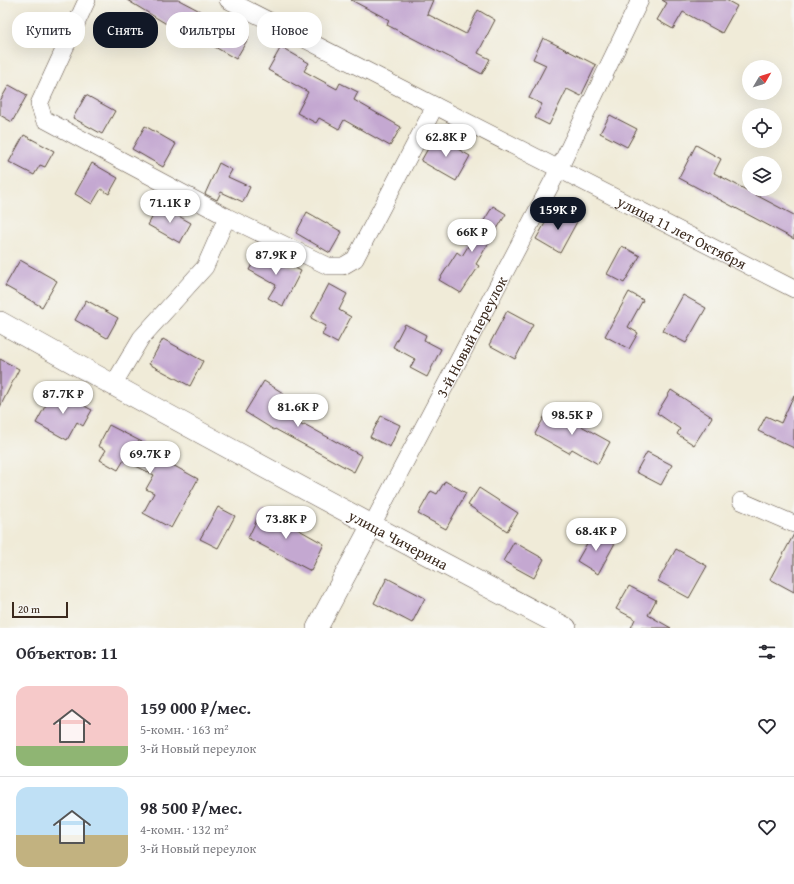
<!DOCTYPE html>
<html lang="ru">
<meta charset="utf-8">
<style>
:root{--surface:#fff;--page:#f2f2f3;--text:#2b2b33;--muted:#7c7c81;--line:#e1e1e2;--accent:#111827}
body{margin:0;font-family:"Gentium Book Plus",serif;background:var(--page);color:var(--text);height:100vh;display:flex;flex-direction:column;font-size:15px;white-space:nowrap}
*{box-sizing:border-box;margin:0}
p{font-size:13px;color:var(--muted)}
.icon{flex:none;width:22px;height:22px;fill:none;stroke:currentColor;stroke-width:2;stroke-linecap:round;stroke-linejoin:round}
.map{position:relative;height:628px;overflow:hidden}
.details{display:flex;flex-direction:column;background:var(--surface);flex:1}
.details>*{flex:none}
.guide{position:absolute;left:12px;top:12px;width:400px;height:36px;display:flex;gap:8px}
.needle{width:26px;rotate:51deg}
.buttons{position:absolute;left:742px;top:60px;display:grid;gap:8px}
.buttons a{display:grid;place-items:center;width:40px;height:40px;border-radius:50%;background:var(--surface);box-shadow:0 4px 16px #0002;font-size:20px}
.scale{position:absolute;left:12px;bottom:10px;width:56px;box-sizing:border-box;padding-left:4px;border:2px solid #3b2a1e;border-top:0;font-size:11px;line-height:14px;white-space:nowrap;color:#3b2a1e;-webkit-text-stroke:3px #f6f6f2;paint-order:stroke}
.price{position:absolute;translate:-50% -34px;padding:0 9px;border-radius:14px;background:#fff;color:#222;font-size:13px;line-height:26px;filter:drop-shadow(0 1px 2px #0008)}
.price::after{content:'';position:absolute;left:50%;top:24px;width:12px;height:9px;margin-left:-6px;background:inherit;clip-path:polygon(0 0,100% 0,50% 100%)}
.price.active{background:var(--accent);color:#fff}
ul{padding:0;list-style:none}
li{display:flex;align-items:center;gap:12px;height:100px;padding:0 16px}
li+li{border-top:1px solid var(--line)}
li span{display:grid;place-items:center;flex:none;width:112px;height:80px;border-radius:12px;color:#555}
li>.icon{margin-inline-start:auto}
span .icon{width:48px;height:48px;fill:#fffc;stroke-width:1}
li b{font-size:17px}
h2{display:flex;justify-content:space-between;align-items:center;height:48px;padding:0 16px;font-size:17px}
.tag{padding:0 14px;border-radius:16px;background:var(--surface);box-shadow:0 4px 16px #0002;font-size:14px;line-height:36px}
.tag.active{background:var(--accent);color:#fff}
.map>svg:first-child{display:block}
.building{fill:#c4a8d1}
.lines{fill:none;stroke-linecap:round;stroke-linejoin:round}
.minor-casing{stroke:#56473a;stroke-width:18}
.tertiary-casing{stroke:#56473a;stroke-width:22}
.minor{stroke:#fff;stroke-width:17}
.tertiary{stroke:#fff;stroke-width:21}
.labels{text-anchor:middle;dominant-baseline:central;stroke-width:3;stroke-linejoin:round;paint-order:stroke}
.street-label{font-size:15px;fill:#3b2a1e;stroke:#f6f6f2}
</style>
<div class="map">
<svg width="794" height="628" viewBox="0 0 794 628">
<rect width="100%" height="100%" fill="#f6f6f2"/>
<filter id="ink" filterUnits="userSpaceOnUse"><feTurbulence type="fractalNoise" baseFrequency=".025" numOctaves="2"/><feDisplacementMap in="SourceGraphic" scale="8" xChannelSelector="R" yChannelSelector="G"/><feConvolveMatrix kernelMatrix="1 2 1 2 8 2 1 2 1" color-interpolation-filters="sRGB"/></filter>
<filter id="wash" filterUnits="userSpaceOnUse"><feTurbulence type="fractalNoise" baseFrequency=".012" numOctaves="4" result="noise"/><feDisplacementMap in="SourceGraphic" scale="16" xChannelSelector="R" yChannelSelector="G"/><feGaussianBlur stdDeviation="0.9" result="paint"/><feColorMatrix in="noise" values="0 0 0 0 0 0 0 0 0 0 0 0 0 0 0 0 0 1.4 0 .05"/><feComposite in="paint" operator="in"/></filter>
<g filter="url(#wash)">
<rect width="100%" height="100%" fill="#f0ebd8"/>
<g id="blocks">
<g class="building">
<path d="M127,0h52l70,37 -13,22 -51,-29 -2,4z"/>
<path d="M351,0h82l-6,14 39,20 12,-24 17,10 -17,33 12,6 -8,15 -95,-49 2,-5z"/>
<path d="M662,0h64l11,6 -15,27 -39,-21 -10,17 -16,-9 10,-17z"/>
<path d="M543,38l53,27 -15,31 -14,-7 -18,36 -14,-7 7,-14 -13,-6 17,-33 -13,-6z"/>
<path d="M281,47l28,16 -5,8 33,18 3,-6 18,9 -4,8 47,27 -11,19 -46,-26 -5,9 -20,-11 -3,5 -19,-10 11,-21 -40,-22z"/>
<path d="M9,85l18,10 -15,27 -12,-7v-14z"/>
<path d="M86,95l29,16 -13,23 -29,-16z"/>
<path d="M610,115l27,14 -10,18 -27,-14z"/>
<path d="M145,126l31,18 -13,23 -31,-18z"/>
<path d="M24,135l30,16 -9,16 -5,-2 -6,10 -25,-13z"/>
<path d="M435,136l35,20 -14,25 -35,-20z"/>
<path d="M696,145l25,14 -7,14 80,42v24l-115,-61z"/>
<path d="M92,163l26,15 -9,16 -8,-5 -9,15 -17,-10z"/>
<path d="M219,163l13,7 -4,7 22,10 -7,15 -22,-10 -4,8 -12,-6z"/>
<path d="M159,205l32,18 -11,20 -32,-18z"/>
<path d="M493,206l13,8 -30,50 3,2 -18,27 -22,-13 18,-28 5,4z"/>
<path d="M563,209l16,9 -19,35 -24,-14 12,-21 8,4z"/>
<path d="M307,212l35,20 -12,21 -34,-20z"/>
<path d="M622,246l18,10 -16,27 -17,-9z"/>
<path d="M260,250l41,21 -18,35 -15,-8 8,-13 -27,-15z"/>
<path d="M20,260l37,21 -15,26 -37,-21z"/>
<path d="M329,284l18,10 -8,16 12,7 -14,26 -15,-8 4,-9 -15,-8z"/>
<path d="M629,292l14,8 -15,27 10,6 -9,16 -24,-13z"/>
<path d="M683,295l23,13 -20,35 -23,-12z"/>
<path d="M86,300l32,18 -11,20 -32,-18z"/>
<path d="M507,311l26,14 -18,34 -26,-14z"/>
<path d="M405,324l21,11 -2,5 17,9 -14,28 -17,-9 5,-9 -22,-12z"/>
<path d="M163,339l40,22 -13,25 -41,-22z"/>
<path d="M0,359l19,10 -19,38z"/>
<path d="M264,381l19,12 -9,15 29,18 1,-2 58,32 -8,16 -79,-43 -1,1 -29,-18z"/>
<path d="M54,390l38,20 -9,16 -6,-4 -10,18 -31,-17z"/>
<path d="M671,390l41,27 -18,28 -17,-11 3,-5 -23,-16z"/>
<path d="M794,395v53l-36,-17 8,-15 15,7z"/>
<path d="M549,408l61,34 -12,22 -26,-15 -3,4 -34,-19z"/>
<path d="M381,416l19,9 -10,22 -20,-10z"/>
<path d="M109,425l33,17 -2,5 58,32 -27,49 -28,-15 11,-20 -8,-4 8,-14 -30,-15 -6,10 -18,-10 6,-10 -8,-4z"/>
<path d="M647,452l25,13 -11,20 -25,-13z"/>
<path d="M445,481l21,12 -20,36 -28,-15 13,-23 6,3z"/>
<path d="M479,488l39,25 -11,18 -39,-26z"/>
<path d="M218,507l17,9 -17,32 -18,-9z"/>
<path d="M262,509l62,35 -13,27 -63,-33z"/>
<path d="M594,531l21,12 -17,31 -21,-13z"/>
<path d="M794,534v58l-24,-13z"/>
<path d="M514,542l30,17 -10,19 -31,-17z"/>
<path d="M676,549l31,17 -18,32 -31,-17z"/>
<path d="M387,578l38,20 -13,25 -38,-20z"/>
<path d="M629,586l27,14 -8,15 23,13h-40l4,-9 -19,-10z"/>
</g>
</g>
</g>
<g filter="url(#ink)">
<use href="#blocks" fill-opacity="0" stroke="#56473a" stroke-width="1"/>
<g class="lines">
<defs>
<g id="minor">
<path d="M87,0l-48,104 5,15 183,98 101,49h15l12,-7 80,-153"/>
<path id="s1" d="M228,0l566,289"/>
<path d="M113,385l28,-47 64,-71 22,-50"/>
<path d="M741,501l53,23"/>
<path id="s2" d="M372,525l187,-356 81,-169"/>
</g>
<g id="tertiary">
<path id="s3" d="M0,322c187,105 376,206 566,306"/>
<path d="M317,628l55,-103"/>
</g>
</defs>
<use href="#minor" class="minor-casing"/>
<use href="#tertiary" class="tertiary-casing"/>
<use href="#minor" class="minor"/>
<use href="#tertiary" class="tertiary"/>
</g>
</g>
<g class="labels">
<g class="street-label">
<text stroke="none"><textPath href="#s1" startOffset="510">улица 11 лет Октября</textPath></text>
<text stroke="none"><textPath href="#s2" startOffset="213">3-й Новый переулок</textPath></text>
<text stroke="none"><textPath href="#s3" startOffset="454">улица Чичерина</textPath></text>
</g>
</g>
</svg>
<div class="buttons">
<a><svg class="needle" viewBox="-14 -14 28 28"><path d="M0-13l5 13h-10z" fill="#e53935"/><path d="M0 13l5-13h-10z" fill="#7c7c81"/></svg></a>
<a><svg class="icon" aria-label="locate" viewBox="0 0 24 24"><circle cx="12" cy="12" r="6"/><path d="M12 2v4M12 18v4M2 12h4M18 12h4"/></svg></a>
<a><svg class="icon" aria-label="layers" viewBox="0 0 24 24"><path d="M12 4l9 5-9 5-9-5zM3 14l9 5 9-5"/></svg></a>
</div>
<div class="scale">20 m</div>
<b class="price" style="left:446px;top:158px">62.8K ₽</b>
<b class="price" style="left:170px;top:224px">71.1K ₽</b>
<b class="price active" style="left:558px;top:231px">159K ₽</b>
<b class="price" style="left:472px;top:253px">66K ₽</b>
<b class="price" style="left:276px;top:276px">87.9K ₽</b>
<b class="price" style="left:63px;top:415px">87.7K ₽</b>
<b class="price" style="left:298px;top:428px">81.6K ₽</b>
<b class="price" style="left:572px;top:436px">98.5K ₽</b>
<b class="price" style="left:150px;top:475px">69.7K ₽</b>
<b class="price" style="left:286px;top:540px">73.8K ₽</b>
<b class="price" style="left:596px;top:552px">68.4K ₽</b>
<div class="guide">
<a class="tag">Купить</a>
<a class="tag active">Снять</a>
<a class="tag">Фильтры</a>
<a class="tag">Новое</a>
</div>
</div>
<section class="details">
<h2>Объектов: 11<svg class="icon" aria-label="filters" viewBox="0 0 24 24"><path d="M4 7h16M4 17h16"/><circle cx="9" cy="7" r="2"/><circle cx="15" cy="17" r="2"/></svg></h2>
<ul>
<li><span style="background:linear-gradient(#f6c9c9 75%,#8fb573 0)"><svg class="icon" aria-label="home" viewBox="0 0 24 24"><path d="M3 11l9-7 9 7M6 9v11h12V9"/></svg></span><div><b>159 000 ₽/мес.</b><p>5-комн. · 163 m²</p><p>3-й Новый переулок</p></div><svg class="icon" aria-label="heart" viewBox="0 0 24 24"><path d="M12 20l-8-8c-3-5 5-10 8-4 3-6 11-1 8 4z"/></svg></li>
<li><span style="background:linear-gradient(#bfe0f5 60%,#c2b280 0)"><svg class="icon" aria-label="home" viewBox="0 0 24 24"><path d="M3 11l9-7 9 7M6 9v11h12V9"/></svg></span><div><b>98 500 ₽/мес.</b><p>4-комн. · 132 m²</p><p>3-й Новый переулок</p></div><svg class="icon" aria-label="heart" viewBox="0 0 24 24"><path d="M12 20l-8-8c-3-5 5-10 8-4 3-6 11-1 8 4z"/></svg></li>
</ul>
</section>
